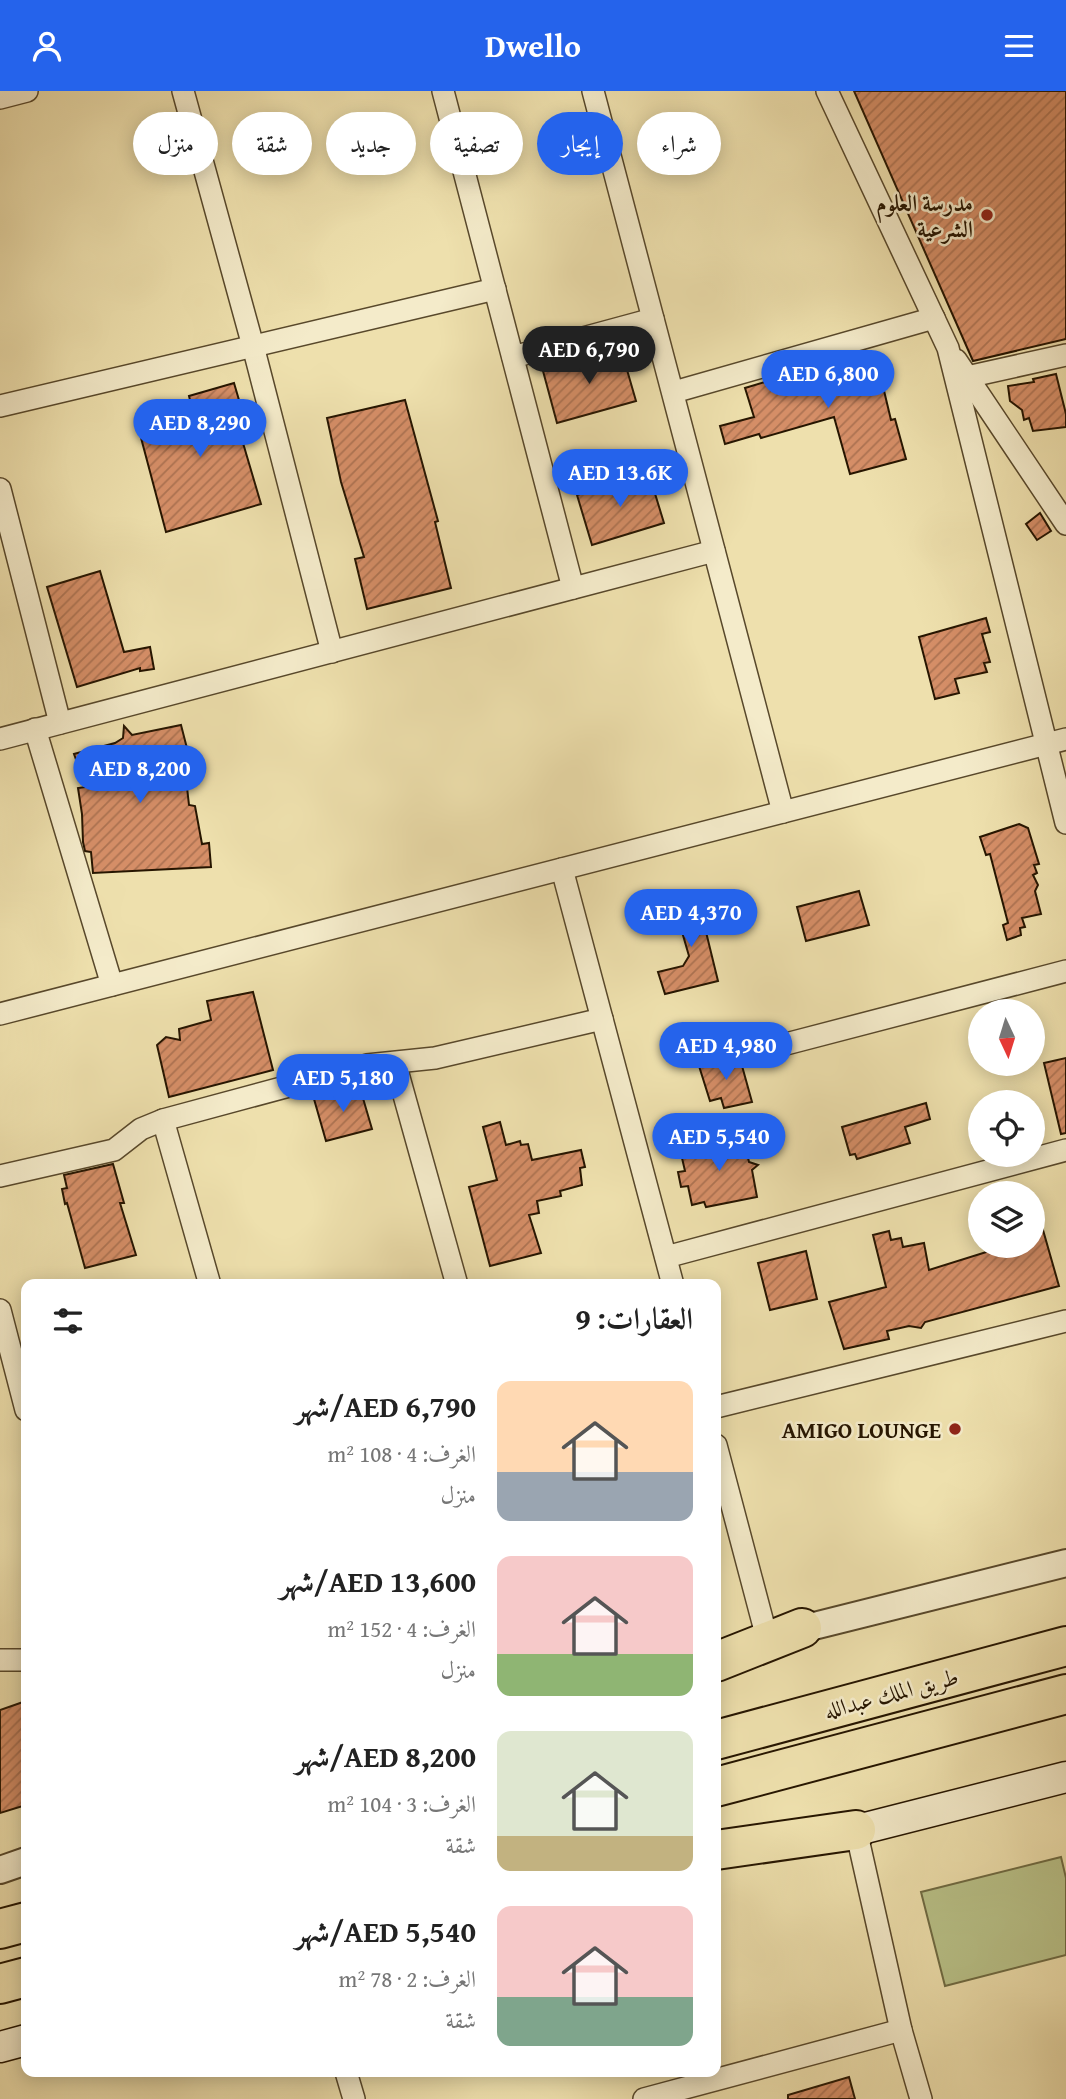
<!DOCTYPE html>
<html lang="ar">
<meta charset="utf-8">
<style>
:root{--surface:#fff;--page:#f6f6f6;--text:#222;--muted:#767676;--accent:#2563eb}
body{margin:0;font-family:"Gentium Book Plus",Amiri,serif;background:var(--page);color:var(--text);direction:rtl;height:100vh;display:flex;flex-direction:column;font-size:26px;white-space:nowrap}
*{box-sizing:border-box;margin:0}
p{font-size:23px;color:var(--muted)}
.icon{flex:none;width:38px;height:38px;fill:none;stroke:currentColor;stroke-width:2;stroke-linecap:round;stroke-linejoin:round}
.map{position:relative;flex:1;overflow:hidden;direction:ltr}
.drawer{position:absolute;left:21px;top:1188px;width:700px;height:798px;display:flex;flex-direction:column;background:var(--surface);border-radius:14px;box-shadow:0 4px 18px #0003;direction:rtl}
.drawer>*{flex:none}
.guide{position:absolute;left:21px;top:21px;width:700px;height:63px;direction:rtl;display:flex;gap:14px}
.needle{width:46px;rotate:176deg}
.tools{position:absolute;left:968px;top:908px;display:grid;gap:14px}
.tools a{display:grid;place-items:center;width:77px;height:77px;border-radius:50%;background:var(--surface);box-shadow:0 4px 18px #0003;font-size:35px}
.price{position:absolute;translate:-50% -60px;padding:0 16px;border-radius:24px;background:var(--accent);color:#fff;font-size:23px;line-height:46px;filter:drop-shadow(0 2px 4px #0008)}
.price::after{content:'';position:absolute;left:50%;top:42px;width:21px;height:16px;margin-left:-10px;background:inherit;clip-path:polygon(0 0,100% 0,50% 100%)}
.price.on{background:#222;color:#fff}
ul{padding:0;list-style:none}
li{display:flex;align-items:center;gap:21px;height:175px;padding:0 28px}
li span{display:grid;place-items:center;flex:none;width:196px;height:140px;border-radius:14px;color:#555}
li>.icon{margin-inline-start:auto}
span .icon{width:84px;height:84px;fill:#fffc;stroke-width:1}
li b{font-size:30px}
h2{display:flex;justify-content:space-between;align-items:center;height:84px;padding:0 28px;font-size:30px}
.pill{padding:0 24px;border-radius:32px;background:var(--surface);box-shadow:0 4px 18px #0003;font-size:24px;line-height:63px}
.pill.on{background:var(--accent);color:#fff}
header{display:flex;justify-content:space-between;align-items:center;height:91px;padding:0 28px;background:var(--accent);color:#fff;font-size:32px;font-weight:700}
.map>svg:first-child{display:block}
.park{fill:#b9c289;stroke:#706c44;stroke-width:2}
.building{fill:url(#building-hatch);stroke:#261500;stroke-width:2}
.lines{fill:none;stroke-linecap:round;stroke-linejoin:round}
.minor-casing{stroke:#58482b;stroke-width:24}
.tertiary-casing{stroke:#58482b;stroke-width:30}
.secondary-casing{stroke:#261500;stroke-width:33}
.motorway-casing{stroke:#261500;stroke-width:42}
.minor{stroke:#f4ebca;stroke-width:21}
.tertiary{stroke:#f4ebca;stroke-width:26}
.secondary{stroke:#f4ebca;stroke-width:30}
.motorway{stroke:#eee0ad;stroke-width:38}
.poi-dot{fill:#8f2418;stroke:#f4ebca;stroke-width:2.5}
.labels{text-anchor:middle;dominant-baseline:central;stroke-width:5;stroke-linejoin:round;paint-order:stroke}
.poi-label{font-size:23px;font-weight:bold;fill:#261500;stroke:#f4ebca;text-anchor:end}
.street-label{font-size:23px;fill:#261500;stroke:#f4ebca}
</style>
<header><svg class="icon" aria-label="menu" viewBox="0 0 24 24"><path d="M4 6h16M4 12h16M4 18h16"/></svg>Dwello<svg class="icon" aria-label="person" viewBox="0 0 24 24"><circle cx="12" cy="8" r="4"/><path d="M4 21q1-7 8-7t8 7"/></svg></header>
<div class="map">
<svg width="1066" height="2008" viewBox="0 0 1066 2008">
<defs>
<pattern id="building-hatch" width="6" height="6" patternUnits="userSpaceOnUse" patternTransform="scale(1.75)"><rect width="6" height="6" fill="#d58e67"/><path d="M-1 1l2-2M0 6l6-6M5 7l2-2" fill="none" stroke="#ad7352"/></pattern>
</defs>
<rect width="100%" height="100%" fill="#eee0ad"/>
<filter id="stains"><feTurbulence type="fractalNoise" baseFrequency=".00286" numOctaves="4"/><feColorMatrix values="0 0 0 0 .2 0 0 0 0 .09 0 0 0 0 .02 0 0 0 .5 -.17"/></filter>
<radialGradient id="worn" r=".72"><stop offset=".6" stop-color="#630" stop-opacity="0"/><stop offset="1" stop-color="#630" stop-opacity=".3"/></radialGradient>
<path class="park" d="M1061,1766l5,21v77l-121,31 -24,-94z"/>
<g class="building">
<path d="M854,0h212v248l-93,22z"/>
<path d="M621,258l15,52 -79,22 -14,-52z"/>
<path d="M875,262l16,67 4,-1 11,40 -56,15 -16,-57 -73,21 -2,-4 -34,10 -5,-18 34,-9 -9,-29 70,-21z"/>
<path d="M1056,283l10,40v13l-33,4 -4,-13 -5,2 -2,-10 -12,-9 -2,-15 26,-4 -1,-3z"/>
<path d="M234,292l17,58 -8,2 18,61 -95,28 -30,-113 55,-15 -2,-8z"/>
<path d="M405,309l33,121 -3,1 16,66 -84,21 -12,-50 9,-2 -23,-75 -14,-64z"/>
<path d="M649,383l15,49 -72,22 -15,-50z"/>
<path d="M1040,422l11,18 -14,9 -11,-16z"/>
<path d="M100,480l24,81 26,-5 4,22 -14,2v-3l-63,19 -30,-100z"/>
<path d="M986,527l4,14 -8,2 8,28 -6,1 3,9 -32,7 4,14 -24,6 -16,-62z"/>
<path d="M181,634l9,35 -6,1 5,44 6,1 7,38 7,-1 2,24 -118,6 -2,-21 -6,-1 -2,-9 -1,-28 -4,-26 8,-1 -12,-33 41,-11 8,-5 1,-12 8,9z"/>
<path d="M1019,733l9,4 11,36 -5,1 3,8 -4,2 5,10 -3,6 6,23 -19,4 3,9 -5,1 1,7 -14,5 -4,-15 5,-2 -18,-69 -4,1 -6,-18z"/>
<path d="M696,800l22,90 -53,13 -7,-22 25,-6 6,-10 -17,-59z"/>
<path d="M859,800l10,34 -63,16 -9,-34z"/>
<path d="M253,901l20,78 -104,27 -12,-52 9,-8 14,3 -1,-11 32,-9 -4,-19z"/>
<path d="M739,964l13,47 -28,6 -3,-10 -11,3 -11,-35z"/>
<path d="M1066,967v75l-5,1 -17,-71z"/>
<path d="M360,997l12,41 -46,12 -12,-42z"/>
<path d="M926,1012l4,16 -25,8 5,16 -53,16 -2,-5 -5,1 -8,-28z"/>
<path d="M500,1031l6,23 14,-4 1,4 7,-1 4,16 49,-10 4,17 -5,1 2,17 -22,6 1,5 -24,5 2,12 -10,2 12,38 -51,13 -21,-79 28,-7 -14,-53z"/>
<path d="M743,1045l6,26 9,3 -6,5 5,27 -51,10 -2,-5 -12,3 -4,-19 -7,1 -3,-15 7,-1 -3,-13 9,-3 -1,-7z"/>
<path d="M113,1073l11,39h-4l16,52 -51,13 -18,-65 -2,1 -3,-15 5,-1 -3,-13z"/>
<path d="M1032,1118h5l22,77 -134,36 -4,6 -12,-2 -22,5 2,8 -45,10 -15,-47 57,-15 -13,-52 16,-4 2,9 10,-2 2,9 21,-4 5,27 67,-21v-3h36z"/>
<path d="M806,1160l11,48 -47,11 -12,-47z"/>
<path d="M26,1610v104l-26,8v-103z"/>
<path d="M849,1986l6,22h-67v-4z"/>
</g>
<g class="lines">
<defs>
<g id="minor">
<path d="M183,0l70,255 79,306"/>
<path d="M443,0l130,497"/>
<path d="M593,0l190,721"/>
<path d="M827,0l121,257 118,475"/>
<path d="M0,7l27,-7"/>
<path d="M513,266l140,-38"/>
<path d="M956,269l110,164"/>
<path d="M967,286l99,-22"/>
<path d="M674,301l260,-74"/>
<path d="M0,315l495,-117"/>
<path d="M0,398l60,234"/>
<path d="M35,638l77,256"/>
<path d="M0,648l714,-188"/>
<path d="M562,778l111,416"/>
<path d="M0,923l1066,-275"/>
<path d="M786,953l280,-73"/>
<path d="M395,972l62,222"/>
<path d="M163,1029l47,165"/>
<path d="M0,1085l114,-26 27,-21 22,-9 204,-55 68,-7 167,-39"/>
<path d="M666,1166l400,-107"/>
<path d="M0,1219l26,100"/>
<path d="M716,1316l350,-86"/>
<path d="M716,1354l51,193"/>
<path d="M0,1569h26"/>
<path d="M856,1739l45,200 20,69"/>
<path d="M346,1981l8,27"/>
<path d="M644,2008l257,-69"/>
</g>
<g id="tertiary">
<path d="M786,1542l280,-70"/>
<path d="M0,1779l26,-9"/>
</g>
<g id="secondary">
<path d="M834,1745l232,-59"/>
<path d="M0,1956l26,-7"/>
</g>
<g id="motorway">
<path d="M716,1571l86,-34"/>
<path d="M716,1649l350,-94"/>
<path d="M716,1696l350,-93"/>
<path d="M716,1759l140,-20"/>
<path d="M0,1838l26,-7"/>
<path d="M0,1893l26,-7"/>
</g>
</defs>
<use href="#minor" class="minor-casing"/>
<use href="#tertiary" class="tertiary-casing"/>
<use href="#secondary" class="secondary-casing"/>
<use href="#motorway" class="motorway-casing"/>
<use href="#minor" class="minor"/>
<use href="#tertiary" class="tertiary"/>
<use href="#secondary" class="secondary"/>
<use href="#motorway" class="motorway"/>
</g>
<g class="poi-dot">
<circle cx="987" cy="124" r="7"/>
<circle cx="955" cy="1338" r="7"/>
</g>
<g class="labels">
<g class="poi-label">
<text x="973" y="111">مدرسة العلوم<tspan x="973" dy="26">الشرعية</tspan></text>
<text x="941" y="1338">AMIGO LOUNGE</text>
</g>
<g class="street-label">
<text transform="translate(891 1602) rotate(-15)">طريق الملك عبدالله</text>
</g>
</g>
<rect width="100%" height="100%" filter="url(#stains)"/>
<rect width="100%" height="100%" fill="url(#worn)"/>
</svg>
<div class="tools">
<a><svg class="needle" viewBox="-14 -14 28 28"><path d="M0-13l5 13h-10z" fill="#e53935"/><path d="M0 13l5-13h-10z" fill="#767676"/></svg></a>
<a><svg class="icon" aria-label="locate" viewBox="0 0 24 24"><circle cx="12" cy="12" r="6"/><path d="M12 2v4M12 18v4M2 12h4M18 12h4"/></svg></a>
<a><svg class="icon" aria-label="layers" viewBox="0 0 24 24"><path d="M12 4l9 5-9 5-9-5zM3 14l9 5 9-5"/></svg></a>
</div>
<b class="price on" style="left:589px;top:295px">AED 6,790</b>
<b class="price" style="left:828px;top:319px">AED 6,800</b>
<b class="price" style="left:200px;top:368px">AED 8,290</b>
<b class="price" style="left:620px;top:418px">AED 13.6K</b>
<b class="price" style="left:140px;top:714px">AED 8,200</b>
<b class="price" style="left:691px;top:858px">AED 4,370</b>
<b class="price" style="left:726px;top:991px">AED 4,980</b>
<b class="price" style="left:343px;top:1023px">AED 5,180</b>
<b class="price" style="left:719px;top:1082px">AED 5,540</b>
<div class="guide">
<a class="pill">شراء</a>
<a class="pill on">إيجار</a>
<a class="pill">تصفية</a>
<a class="pill">جديد</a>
<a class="pill">شقة</a>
<a class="pill">منزل</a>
</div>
<section class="drawer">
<h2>العقارات: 9<svg class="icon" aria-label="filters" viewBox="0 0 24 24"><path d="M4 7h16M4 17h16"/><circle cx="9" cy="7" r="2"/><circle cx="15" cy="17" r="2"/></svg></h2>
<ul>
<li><span style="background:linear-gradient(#ffd9b3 65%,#9aa5b1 0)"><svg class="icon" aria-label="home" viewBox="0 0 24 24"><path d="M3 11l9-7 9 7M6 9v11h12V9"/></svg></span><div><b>AED 6,790/شهر</b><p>الغرف: 4 · 108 m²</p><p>منزل</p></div></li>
<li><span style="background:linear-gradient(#f6c9c9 70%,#8fb573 0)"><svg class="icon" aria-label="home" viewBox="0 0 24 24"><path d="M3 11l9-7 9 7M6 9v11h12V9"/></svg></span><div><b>AED 13,600/شهر</b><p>الغرف: 4 · 152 m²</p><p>منزل</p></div></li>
<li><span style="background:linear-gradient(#dfe7d0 75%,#c2b280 0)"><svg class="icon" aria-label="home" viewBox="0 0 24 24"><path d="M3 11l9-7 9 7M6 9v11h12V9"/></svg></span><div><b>AED 8,200/شهر</b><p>الغرف: 3 · 104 m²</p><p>شقة</p></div></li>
<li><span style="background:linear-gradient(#f6c9c9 65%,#7fa58c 0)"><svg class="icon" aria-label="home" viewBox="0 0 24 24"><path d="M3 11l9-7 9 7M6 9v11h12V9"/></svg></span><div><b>AED 5,540/شهر</b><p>الغرف: 2 · 78 m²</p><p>شقة</p></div></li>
</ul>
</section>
</div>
